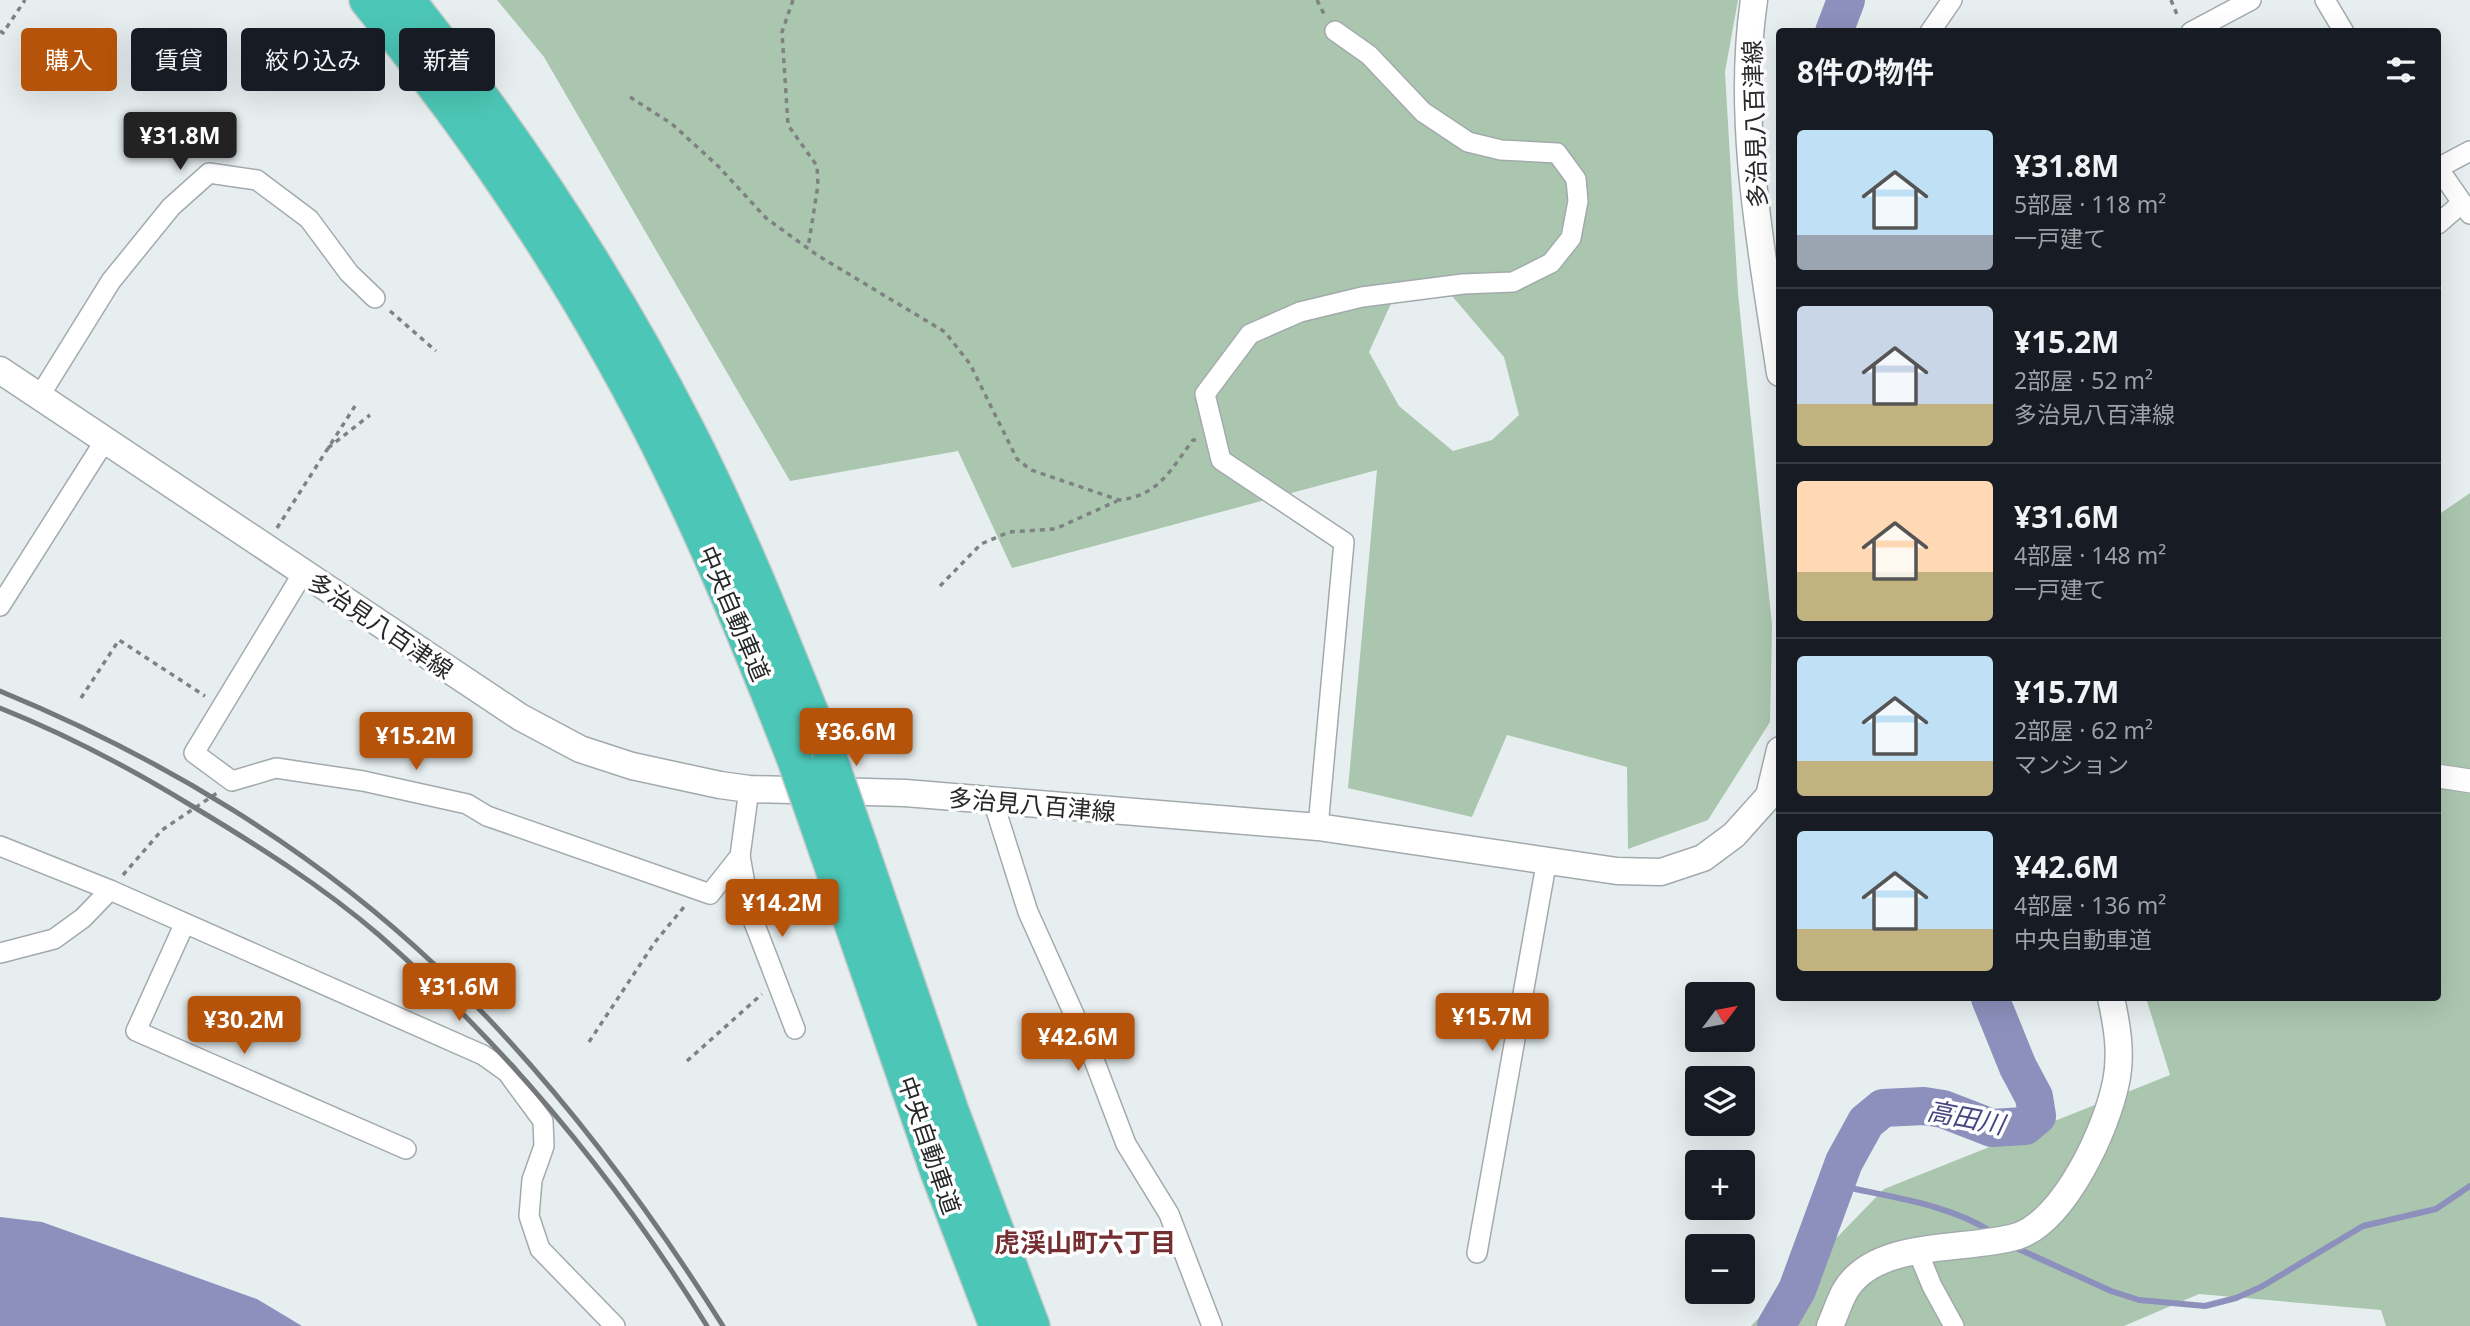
<!DOCTYPE html>
<html lang="ja">
<meta charset="utf-8">
<style>
:root{--surface:#171b24;--page:#242831;--text:#f1f3f6;--muted:#9ea1a6;--line:#363941;--accent:#b45309}
body{margin:0;font-family:"Noto Sans","Noto Sans JP",sans-serif;background:var(--page);color:var(--text);height:100vh;display:flex;flex-direction:column;font-size:26px;white-space:nowrap}
*{box-sizing:border-box;margin:0}
p{font-size:23px;color:var(--muted)}
.icon{flex:none;width:38px;height:38px;fill:none;stroke:currentColor;stroke-width:2;stroke-linecap:round;stroke-linejoin:round}
.map{position:relative;flex:1;overflow:hidden}
.drawer{position:absolute;left:1776px;top:28px;width:665px;height:973px;display:flex;flex-direction:column;background:var(--surface);border-radius:7px;box-shadow:0 7px 28px #0002}
.drawer>*{flex:none}
.top-card{position:absolute;left:21px;top:28px;width:665px;height:63px;display:flex;gap:14px}
.needle{width:46px;rotate:58deg}
.buttons{position:absolute;left:1685px;top:982px;display:grid;gap:14px}
.buttons a{display:grid;place-items:center;width:70px;height:70px;border-radius:7px;background:var(--surface);box-shadow:0 7px 28px #0002;font-size:35px}
.price{position:absolute;translate:-50% -60px;padding:0 16px;border-radius:7px;background:var(--accent);color:#fff;font-size:23px;line-height:46px;filter:drop-shadow(0 2px 4px #0008)}
.price::after{content:'';position:absolute;left:50%;top:42px;width:21px;height:16px;margin-left:-10px;background:inherit;clip-path:polygon(0 0,100% 0,50% 100%)}
.price.active{background:#222;color:#fff}
ul{padding:0;list-style:none}
li{display:flex;align-items:center;gap:21px;height:175px;padding:0 21px}
li+li{border-top:2px solid var(--line)}
li span{display:grid;place-items:center;flex:none;width:196px;height:140px;border-radius:7px;color:#555}
li>.icon{margin-inline-start:auto}
span .icon{width:84px;height:84px;fill:#fffc;stroke-width:1}
li b{font-size:30px}
h2{display:flex;justify-content:space-between;align-items:center;height:84px;padding:0 21px;font-size:30px}
.tag{padding:0 24px;border-radius:7px;background:var(--surface);box-shadow:0 7px 28px #0002;font-size:24px;line-height:63px}
.tag.active{background:var(--accent);color:#fff}
.map>svg:first-child{display:block}
.green{fill:#abc6af;fill-rule:evenodd}
.water{fill:#8d90bc}
.lines{fill:none;stroke-linecap:round;stroke-linejoin:round}
.stream{stroke:#8d90bc;stroke-width:6}
.river{stroke:#8d90bc;stroke-width:38}
.minor-casing{stroke:#a3aaac;stroke-width:22}
.tertiary-casing{stroke:#a3aaac;stroke-width:25}
.secondary-casing{stroke:#a3aaac;stroke-width:29}
.motorway-casing{stroke:#cbcbcc;stroke-width:38}
.path{stroke:#7e8283;stroke-width:3.5;stroke-dasharray:5 5;stroke-linecap:butt}
.minor{stroke:#fff;stroke-width:19}
.tertiary{stroke:#fff;stroke-width:23}
.secondary{stroke:#fff;stroke-width:26}
.motorway{stroke:#4cc7b7;stroke-width:35}
.rail{stroke:#747879;stroke-width:5}
.motorway-bridge-casing{stroke:#cbcbcc;stroke-width:38;stroke-linecap:butt}
.motorway-bridge{stroke:#4cc7b7;stroke-width:35}
.labels{text-anchor:middle;dominant-baseline:central;stroke-width:7;stroke-linejoin:round;paint-order:stroke}
.street-label{font-size:24px;fill:#262829;stroke:#fff}
.water-label{font-size:26px;font-style:italic;fill:#464681;stroke:#fff}
.neighbourhood-label{font-size:26px;font-weight:bold;fill:#752e31;stroke:#fff}
</style>
<div class="map">
<svg width="2470" height="1326" viewBox="0 0 2470 1326">
<rect width="100%" height="100%" fill="#e7eef0"/>
<g class="green">
<path d="M497,0h1241l-13,72 13,221 34,332 -2,97 -62,98 -80,29 -1,-82 -120,-32 -35,82 -124,-29 29,-318 -365,98 -54,-117 -168,30 -246,-424zM1452,296l52,61 15,58 -27,25 -39,11 -54,-45 -30,-54 25,-55z"/>
<path d="M2470,493v833h-84l-5,-16 -182,-16 -75,32h-373l133,-137 286,-114 -24,-77h292v-483z"/>
</g>
<path class="water" d="M0,1217l42,5 215,77 45,27h-302z"/>
<g class="lines">
<g class="stream">
<path d="M1837,1185c51,12 110,18 155,47"/>
<path d="M2012,1246l99,45 28,9 66,6 31,-8 25,-11 102,-61 73,-17 34,-23"/>
</g>
<g class="river">
<path d="M1834,32l12,-32"/>
<path d="M1776,1326l21,-36 47,-128 22,-40 17,-14 41,-2 19,3 49,19 33,-2 12,-10 -3,-19 -16,-30 -28,-69"/>
</g>
<defs>
<g id="minor">
<path d="M2325,0l19,32"/>
<path d="M1930,32l22,-32"/>
<path d="M2191,32l60,-32"/>
<path d="M2438,168l32,46"/>
<path d="M2438,168l32,-17"/>
<path d="M2438,224l24,-21"/>
<path d="M39,397l72,-116 60,-74 38,-34 48,7 52,39 40,54 26,25"/>
<path d="M303,573l-109,180 38,28 44,-13 87,13 104,23 20,12 223,78 30,-38 9,-67"/>
<path d="M0,606l104,-164"/>
<path d="M993,801l35,111 63,140 35,92 43,70 43,112"/>
<path d="M1318,827l26,-285 -123,-82 -16,-66 45,-60 50,-22 62,-15 101,-13 50,-2 38,-19 20,-25 7,-37 -2,-22 -19,-26 -56,-3 -33,-8 -45,-30 -54,-57 -34,-24"/>
<path d="M0,846l110,44 373,165 24,17 36,49 1,25 -12,34 -3,36 11,33 75,77"/>
<path d="M740,856l10,56 45,117"/>
<path d="M184,925l-48,106 270,118"/>
<path d="M0,953l54,-14 29,-21 27,-28"/>
<path d="M1918,1252l14,34 22,40"/>
<path d="M1477,1253l70,-394"/>
</g>
<path id="tertiary" d="M2438,776l32,5"/>
<g id="secondary">
<path d="M1754,0c-18,121 8,253 26,373"/>
<path d="M0,370l520,347 60,32 52,17 88,19 29,4 156,4 413,34 299,44 44,1 42,-14 31,-23 35,-39 11,-46"/>
<path d="M1830,1326c5,-11 9,-24 15,-35 31,-53 122,-39 173,-55 47,-16 89,-108 98,-154 6,-28 1,-57 -5,-84"/>
</g>
<g id="motorway">
<path d="M367,0c118,144 224,304 305,472 46,94 85,190 123,288"/>
<path d="M407,0c106,133 202,278 280,430 55,107 98,219 143,330"/>
<path d="M856,835l95,276 81,215"/>
<path d="M823,840l115,332 59,154"/>
</g>
</defs>
<use href="#minor" class="minor-casing"/>
<use href="#tertiary" class="tertiary-casing"/>
<use href="#secondary" class="secondary-casing"/>
<use href="#motorway" class="motorway-casing"/>
<g class="path">
<path d="M793,0l-11,32 6,93 29,41 1,19 -10,63"/>
<path d="M1317,0l7,14"/>
<path d="M2171,0l7,17"/>
<path d="M0,31l3,2 22,-33"/>
<path d="M630,97l42,27 46,42 48,52 51,37 128,77 25,32 47,95 14,11 88,30c40,-4 52,-31 74,-60h3"/>
<path d="M390,311l46,40"/>
<path d="M328,448l42,-33"/>
<path d="M277,528l78,-122"/>
<path d="M940,586l41,-42 28,-12 46,-3 62,-28"/>
<path d="M81,698l38,-58 86,56"/>
<path d="M123,875l39,-45 55,-37"/>
<path d="M589,1042l66,-100 29,-35"/>
<path d="M687,1061l75,-67"/>
</g>
<use href="#minor" class="minor"/>
<use href="#tertiary" class="tertiary"/>
<use href="#secondary" class="secondary"/>
<use href="#motorway" class="motorway"/>
<g class="rail">
<path d="M0,691c158,65 312,157 436,275 112,107 205,230 287,360"/>
<path d="M0,708c68,27 130,60 192,98 65,39 130,80 187,129 129,113 238,245 328,391"/>
</g>
<defs>
<g id="motorway-bridge">
<path d="M795,760l28,80"/>
<path d="M830,760l26,75"/>
</g>
</defs>
<use href="#motorway-bridge" class="motorway-bridge-casing"/>
<use href="#motorway-bridge" class="motorway-bridge"/>
</g>
<g class="labels">
<g class="street-label">
<text transform="translate(1754 124) rotate(-92)">多治見八百津線</text>
<text transform="translate(735 613) rotate(67)">中央自動車道</text>
<text transform="translate(381 625) rotate(34)">多治見八百津線</text>
<text transform="translate(1032 804) rotate(5)">多治見八百津線</text>
<text transform="translate(930 1145) rotate(71)">中央自動車道</text>
</g>
<g class="water-label">
<text transform="translate(1966 1117) rotate(11)">高田川</text>
</g>
<g class="neighbourhood-label">
<text x="1085" y="1242">虎渓山町六丁目</text>
</g>
</g>
</svg>
<div class="buttons">
<a><svg class="needle" viewBox="-14 -14 28 28"><path d="M0-13l5 13h-10z" fill="#e53935"/><path d="M0 13l5-13h-10z" fill="#9ea1a6"/></svg></a>
<a><svg class="icon" aria-label="layers" viewBox="0 0 24 24"><path d="M12 4l9 5-9 5-9-5zM3 14l9 5 9-5"/></svg></a>
<a>+</a>
<a>−</a>
</div>
<b class="price active" style="left:180px;top:172px">¥31.8M</b>
<b class="price" style="left:856px;top:768px">¥36.6M</b>
<b class="price" style="left:416px;top:772px">¥15.2M</b>
<b class="price" style="left:782px;top:939px">¥14.2M</b>
<b class="price" style="left:459px;top:1023px">¥31.6M</b>
<b class="price" style="left:1492px;top:1053px">¥15.7M</b>
<b class="price" style="left:244px;top:1056px">¥30.2M</b>
<b class="price" style="left:1078px;top:1073px">¥42.6M</b>
<div class="top-card">
<a class="tag active">購入</a>
<a class="tag">賃貸</a>
<a class="tag">絞り込み</a>
<a class="tag">新着</a>
</div>
<section class="drawer">
<h2>8件の物件<svg class="icon" aria-label="filters" viewBox="0 0 24 24"><path d="M4 7h16M4 17h16"/><circle cx="9" cy="7" r="2"/><circle cx="15" cy="17" r="2"/></svg></h2>
<ul>
<li><span style="background:linear-gradient(#bfe0f5 75%,#9aa5b1 0)"><svg class="icon" aria-label="home" viewBox="0 0 24 24"><path d="M3 11l9-7 9 7M6 9v11h12V9"/></svg></span><div><b>¥31.8M</b><p>5部屋 · 118 m²</p><p>一戸建て</p></div></li>
<li><span style="background:linear-gradient(#c9d6e8 70%,#c2b280 0)"><svg class="icon" aria-label="home" viewBox="0 0 24 24"><path d="M3 11l9-7 9 7M6 9v11h12V9"/></svg></span><div><b>¥15.2M</b><p>2部屋 · 52 m²</p><p>多治見八百津線</p></div></li>
<li><span style="background:linear-gradient(#ffd9b3 65%,#c2b280 0)"><svg class="icon" aria-label="home" viewBox="0 0 24 24"><path d="M3 11l9-7 9 7M6 9v11h12V9"/></svg></span><div><b>¥31.6M</b><p>4部屋 · 148 m²</p><p>一戸建て</p></div></li>
<li><span style="background:linear-gradient(#bfe0f5 75%,#c2b280 0)"><svg class="icon" aria-label="home" viewBox="0 0 24 24"><path d="M3 11l9-7 9 7M6 9v11h12V9"/></svg></span><div><b>¥15.7M</b><p>2部屋 · 62 m²</p><p>マンション</p></div></li>
<li><span style="background:linear-gradient(#bfe0f5 70%,#c2b280 0)"><svg class="icon" aria-label="home" viewBox="0 0 24 24"><path d="M3 11l9-7 9 7M6 9v11h12V9"/></svg></span><div><b>¥42.6M</b><p>4部屋 · 136 m²</p><p>中央自動車道</p></div></li>
</ul>
</section>
</div>
